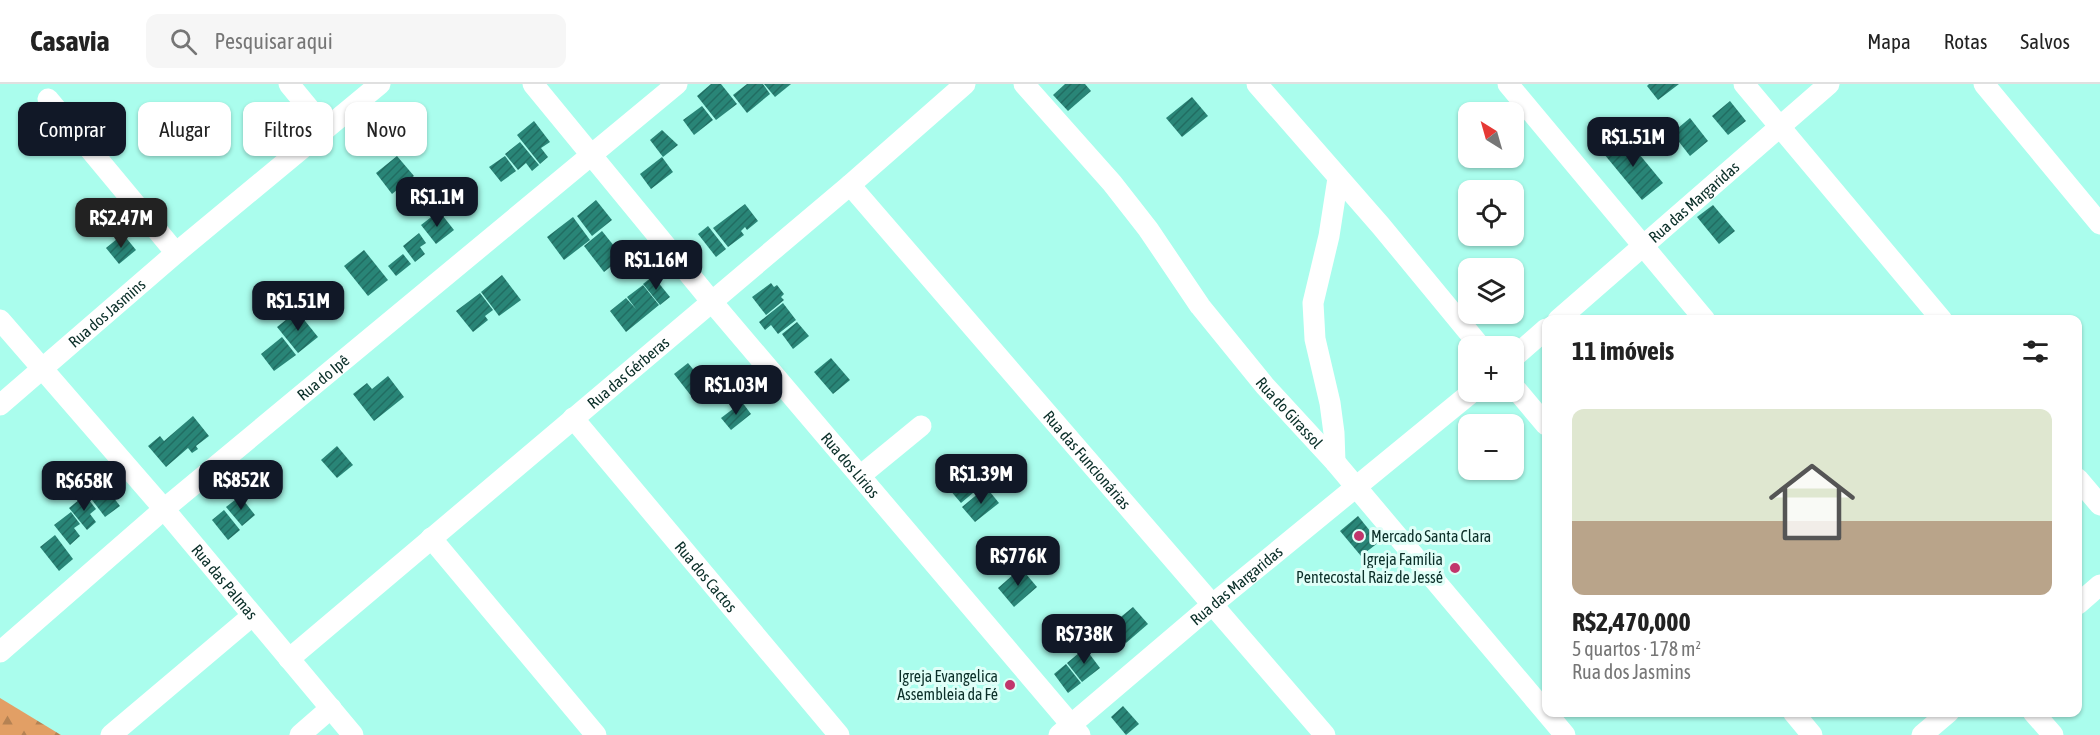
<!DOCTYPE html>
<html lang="pt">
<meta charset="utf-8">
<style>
:root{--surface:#fff;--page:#f6f6f6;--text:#222;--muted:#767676;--line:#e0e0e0;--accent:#111827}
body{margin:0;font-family:"Asap Condensed",sans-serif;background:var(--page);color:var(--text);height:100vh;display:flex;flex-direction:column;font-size:22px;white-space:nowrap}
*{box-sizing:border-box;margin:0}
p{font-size:20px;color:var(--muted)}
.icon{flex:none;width:33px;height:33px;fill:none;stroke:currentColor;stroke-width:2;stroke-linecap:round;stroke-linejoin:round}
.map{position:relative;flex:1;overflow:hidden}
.side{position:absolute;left:1542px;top:231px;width:540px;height:402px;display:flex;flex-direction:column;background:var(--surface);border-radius:12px;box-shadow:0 2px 4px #0004}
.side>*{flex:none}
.hud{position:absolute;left:18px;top:18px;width:570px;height:54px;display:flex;gap:12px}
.needle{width:39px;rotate:323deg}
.fabs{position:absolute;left:1458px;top:18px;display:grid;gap:12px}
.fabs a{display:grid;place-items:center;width:66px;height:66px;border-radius:12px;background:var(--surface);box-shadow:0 2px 4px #0004;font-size:30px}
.price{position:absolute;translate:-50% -51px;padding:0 14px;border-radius:12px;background:var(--accent);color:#fff;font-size:20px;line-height:39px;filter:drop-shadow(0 2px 3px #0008)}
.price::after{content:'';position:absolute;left:50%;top:36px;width:18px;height:14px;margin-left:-9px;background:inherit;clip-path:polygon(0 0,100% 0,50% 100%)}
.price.on{background:#222;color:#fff}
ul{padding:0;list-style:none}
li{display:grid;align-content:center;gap:12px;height:318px;padding:0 30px}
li+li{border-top:2px solid var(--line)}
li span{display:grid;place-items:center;height:186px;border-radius:12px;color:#555}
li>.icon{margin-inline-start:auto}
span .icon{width:108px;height:108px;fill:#fffc;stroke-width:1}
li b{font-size:26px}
h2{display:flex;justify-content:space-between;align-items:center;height:72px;padding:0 30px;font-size:26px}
.pill{padding:0 21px;border-radius:12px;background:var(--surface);box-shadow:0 2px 4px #0004;font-size:21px;line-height:54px}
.pill.on{background:var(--accent);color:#fff}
header{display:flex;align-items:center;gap:36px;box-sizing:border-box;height:84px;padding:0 30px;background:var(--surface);border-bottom:2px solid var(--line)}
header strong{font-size:28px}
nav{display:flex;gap:33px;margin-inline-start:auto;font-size:21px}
.search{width:420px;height:54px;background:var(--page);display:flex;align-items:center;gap:15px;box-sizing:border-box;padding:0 21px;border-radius:12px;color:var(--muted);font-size:22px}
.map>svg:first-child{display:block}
.forest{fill:url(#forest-firs)}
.building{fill:url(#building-hatch)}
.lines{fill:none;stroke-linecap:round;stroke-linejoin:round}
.minor{stroke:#fff;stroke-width:21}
.poi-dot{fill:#c1366c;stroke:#e0fff8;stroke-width:2}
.labels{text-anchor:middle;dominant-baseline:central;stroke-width:6;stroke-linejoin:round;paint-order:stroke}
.street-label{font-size:16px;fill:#0b2f29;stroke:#e0fff8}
.poi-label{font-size:16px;fill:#0b2f29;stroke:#e0fff8;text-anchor:end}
</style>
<header>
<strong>Casavia</strong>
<div class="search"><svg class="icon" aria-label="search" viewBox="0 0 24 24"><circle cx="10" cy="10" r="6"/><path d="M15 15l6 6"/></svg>Pesquisar aqui</div>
<nav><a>Mapa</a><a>Rotas</a><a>Salvos</a></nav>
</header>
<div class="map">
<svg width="2100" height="651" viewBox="0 0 2100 651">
<defs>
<pattern id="forest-firs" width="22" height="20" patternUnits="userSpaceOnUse" patternTransform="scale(1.5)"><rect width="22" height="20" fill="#e29f65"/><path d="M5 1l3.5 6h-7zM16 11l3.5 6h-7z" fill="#b58253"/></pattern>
<pattern id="building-hatch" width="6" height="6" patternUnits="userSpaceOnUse" patternTransform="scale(1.5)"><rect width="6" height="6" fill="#298577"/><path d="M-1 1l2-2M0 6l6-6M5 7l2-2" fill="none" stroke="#216d62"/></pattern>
</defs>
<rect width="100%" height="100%" fill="#aafded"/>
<path class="forest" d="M0,614l61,37h-61z"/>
<g class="building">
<path d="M711,0h10l16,20 -21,16 -19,-24z"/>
<path d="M747,0h16l7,10 -23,19 -14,-18z"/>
<path d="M764,0h27l-16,13z"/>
<path d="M1065,0h20l6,7 -23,20 -15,-16z"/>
<path d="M1649,0h30l-21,16 -11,-14z"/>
<path d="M1192,13l16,19 -26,21 -16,-19z"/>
<path d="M1730,17l16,20 -18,14 -16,-19z"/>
<path d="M702,22l11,14 -19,15 -11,-15z"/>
<path d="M274,27l12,15 -25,21 -13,-15z"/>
<path d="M1690,34l18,23 -18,15 -18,-23z"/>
<path d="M534,37l16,21 -9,6 7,9 -8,7 -23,-29z"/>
<path d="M662,46l16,15 -15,12 -13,-17z"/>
<path d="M1625,53l38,46 -21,17 -38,-46z"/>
<path d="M520,58l19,23 -7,6 -6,-8 -8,7 -13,-16z"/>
<path d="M397,72l17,20 -22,18 -16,-21z"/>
<path d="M505,72l11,15 -15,11 -12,-15z"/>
<path d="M662,73l11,15 -22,17 -11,-15z"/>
<path d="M596,116l16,20 -20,16 -15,-20z"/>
<path d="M745,120l13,17 -11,9 -2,-3 -4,4 3,4 -16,12 -15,-19z"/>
<path d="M1713,121l22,26 -16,13 -22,-27z"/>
<path d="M439,127l15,19 -18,14 -15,-19z"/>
<path d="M573,133l17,23 -26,20 -17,-23z"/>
<path d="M708,142l18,23 -10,8 -18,-23z"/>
<path d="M602,147l21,26 -19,15 -20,-26z"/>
<path d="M419,149l7,10 -6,4 5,7 -10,8 -12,-16z"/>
<path d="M123,150l13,16 -17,14 -13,-16z"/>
<path d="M364,166l24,30 -20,16 -24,-30z"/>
<path d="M403,170l8,10 -15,12 -8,-10z"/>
<path d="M502,191l19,25 -22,16 -18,-24z"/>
<path d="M653,192l17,21 -10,8 -17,-21z"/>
<path d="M771,199l3,4 3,-2 7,9 -3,3 3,3 -18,15 -14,-18z"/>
<path d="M643,201l16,20 -33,27 -16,-21 16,-13 10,11 -9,-12z"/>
<path d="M480,209l13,17 -8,6 3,4 -15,12 -17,-21z"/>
<path d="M783,219l13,17 -18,14 -7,-9 -6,5 -6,-8z"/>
<path d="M297,227l21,26 -20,16 -21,-26z"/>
<path d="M797,238l12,14 -16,13 -11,-15z"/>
<path d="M282,253l14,18 -22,16 -13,-17z"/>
<path d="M831,274l19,22 -17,14 -19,-22z"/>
<path d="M688,279l18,22 -14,12 -18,-23z"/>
<path d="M388,292l16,21 -30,24 -21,-27 14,-11 5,6z"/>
<path d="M742,318l9,12 -20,16 -10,-12z"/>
<path d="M193,332l16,20 -13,10 2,3 -6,4 -4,-5 -22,19 -18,-21 12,-10 4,5z"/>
<path d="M337,362l16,19 -16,13 -16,-18z"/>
<path d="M962,382l18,21 -19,16 -18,-21z"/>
<path d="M104,401l16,21 -15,11 -16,-21z"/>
<path d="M986,403l13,16 -24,19 -13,-15z"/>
<path d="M85,411l11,14 -6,5 6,8 -9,8 -18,-22z"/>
<path d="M240,412l15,19 -13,11 -16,-19z"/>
<path d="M224,426l16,20 -12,10 -16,-20z"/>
<path d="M71,428l9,12 -6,4 6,8 -10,9 -16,-20z"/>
<path d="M1358,432l21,26 -18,14 -21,-25z"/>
<path d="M55,451l18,24 -14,12 -19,-24z"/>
<path d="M1021,484l16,19 -23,20 -16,-19z"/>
<path d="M1133,523l15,17 -22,19 -15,-18z"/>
<path d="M1085,564l15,20 -18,14 -15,-19z"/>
<path d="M1066,580l15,19 -13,10 -14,-19z"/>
<path d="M1123,622l16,18 -13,11 -15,-18z"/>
</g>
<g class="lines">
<g class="minor">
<path d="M289,0l37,45"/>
<path id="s1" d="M533,0l179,218 368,433"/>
<path id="s2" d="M1024,0l88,99 36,46 52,77 65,80 70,76 230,273"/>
<path d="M1257,0l124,142 99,120"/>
<path d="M1508,0l197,236"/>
<path d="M1744,0l198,236"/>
<path d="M1984,0l116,140"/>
<path d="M48,15l128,154"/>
<path id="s3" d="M850,101l475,550"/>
<path id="s4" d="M0,236l164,189 189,226"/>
<path id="s5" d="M1558,236l271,-236"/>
<path d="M1514,273l32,-28"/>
<path d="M1514,303l32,38"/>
<path id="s6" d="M0,321l176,-152 204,-169"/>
<path id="s7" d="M573,334l266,317"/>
<path d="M1335,378l-1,-29 -4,-30 -15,-64 -2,-36 16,-67 9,-58"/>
<path d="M860,392l61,-50"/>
<path d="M2078,395l22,26"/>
<path d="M431,454l165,197"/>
<path d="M2078,520l22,-19"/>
<path id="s8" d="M0,568l164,-143 513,-425"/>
<path id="s9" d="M289,575l561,-474 115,-101"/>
<path d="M1793,628l19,23"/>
<path d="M2033,628l20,23"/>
<path d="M111,651l141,-119"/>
<path d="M300,651l31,-27"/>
<path id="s10" d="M1059,651l154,-131 259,-212"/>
<path d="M1922,651l27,-23"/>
</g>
</g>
<g class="poi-dot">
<circle cx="1359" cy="452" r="6"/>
<circle cx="1455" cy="484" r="6"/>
<circle cx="1010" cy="601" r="6"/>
</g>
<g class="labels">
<g class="street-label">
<text stroke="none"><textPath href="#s5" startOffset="180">Rua das Margaridas</textPath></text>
<text stroke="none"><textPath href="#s6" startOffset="141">Rua dos Jasmins</textPath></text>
<text stroke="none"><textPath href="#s9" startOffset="444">Rua das Gérberas</textPath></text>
<text stroke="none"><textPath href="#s8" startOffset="424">Rua do Ipê</textPath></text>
<text stroke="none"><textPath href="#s2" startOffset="423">Rua do Girassol</textPath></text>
<text stroke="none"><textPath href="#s3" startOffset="363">Rua das Funcionárias</textPath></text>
<text stroke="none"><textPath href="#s1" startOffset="496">Rua dos Lírios</textPath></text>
<text stroke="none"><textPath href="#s7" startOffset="207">Rua dos Cactos</textPath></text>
<text stroke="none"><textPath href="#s4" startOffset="345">Rua das Palmas</textPath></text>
<text stroke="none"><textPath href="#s10" startOffset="232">Rua das Margaridas</textPath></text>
</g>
<g class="poi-label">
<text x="1371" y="452" text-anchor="start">Mercado Santa Clara</text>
<text x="1443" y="475">Igreja Família<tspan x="1443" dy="18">Pentecostal Raiz de Jessé</tspan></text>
<text x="998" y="592">Igreja Evangelica<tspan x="998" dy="18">Assembleia da Fé</tspan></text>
</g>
</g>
</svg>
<div class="fabs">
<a><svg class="needle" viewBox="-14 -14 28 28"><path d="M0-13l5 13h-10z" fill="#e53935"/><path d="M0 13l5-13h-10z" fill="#767676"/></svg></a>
<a><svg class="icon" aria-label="locate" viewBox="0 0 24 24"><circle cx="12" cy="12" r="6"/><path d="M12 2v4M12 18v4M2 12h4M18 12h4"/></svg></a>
<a><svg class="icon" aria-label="layers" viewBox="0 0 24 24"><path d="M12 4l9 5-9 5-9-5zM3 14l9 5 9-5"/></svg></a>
<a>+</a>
<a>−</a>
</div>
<b class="price" style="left:1633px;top:84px">R$1.51M</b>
<b class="price" style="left:437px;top:144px">R$1.1M</b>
<b class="price on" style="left:121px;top:165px">R$2.47M</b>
<b class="price" style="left:656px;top:207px">R$1.16M</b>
<b class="price" style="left:298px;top:248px">R$1.51M</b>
<b class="price" style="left:736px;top:332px">R$1.03M</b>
<b class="price" style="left:981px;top:421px">R$1.39M</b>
<b class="price" style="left:241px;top:427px">R$852K</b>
<b class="price" style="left:84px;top:428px">R$658K</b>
<b class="price" style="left:1018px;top:503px">R$776K</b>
<b class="price" style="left:1084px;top:581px">R$738K</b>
<div class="hud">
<a class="pill on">Comprar</a>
<a class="pill">Alugar</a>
<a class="pill">Filtros</a>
<a class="pill">Novo</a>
</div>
<section class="side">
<h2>11 imóveis<svg class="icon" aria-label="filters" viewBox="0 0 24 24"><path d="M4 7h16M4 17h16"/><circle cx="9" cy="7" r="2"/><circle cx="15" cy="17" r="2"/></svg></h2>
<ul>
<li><span style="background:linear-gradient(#dfe7d0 60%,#b9a48a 0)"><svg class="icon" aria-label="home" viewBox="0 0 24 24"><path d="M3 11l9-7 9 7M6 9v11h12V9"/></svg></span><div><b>R$2,470,000</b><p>5 quartos · 178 m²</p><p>Rua dos Jasmins</p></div></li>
</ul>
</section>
</div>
